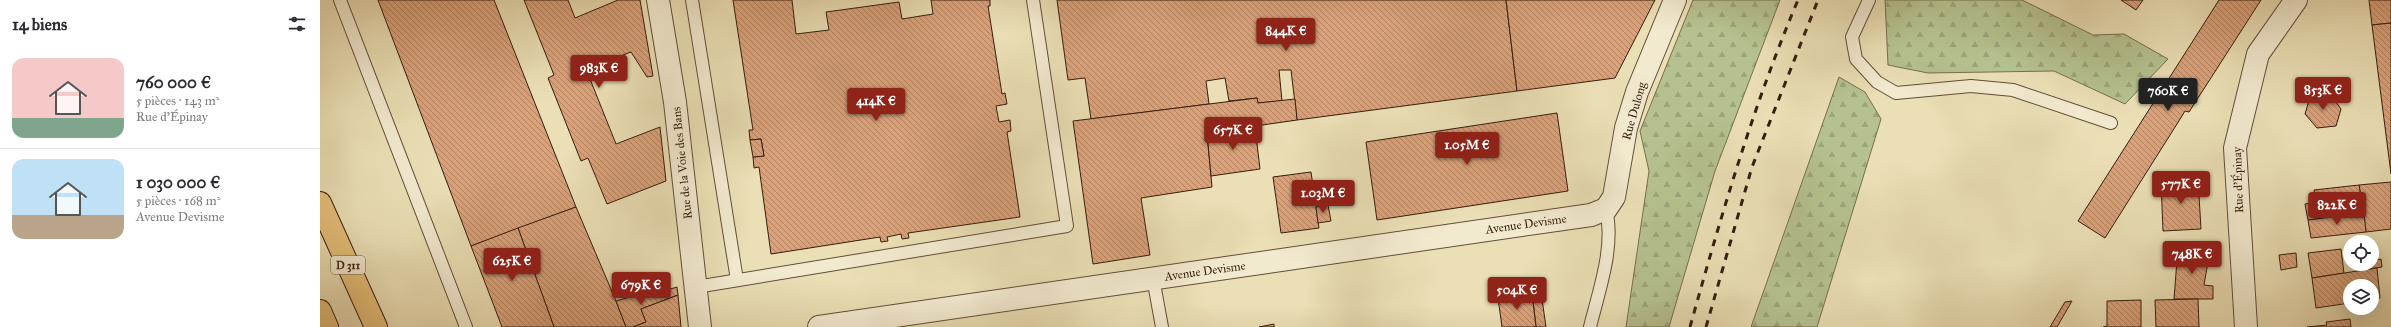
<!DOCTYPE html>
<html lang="fr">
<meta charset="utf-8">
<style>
:root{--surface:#fff;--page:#f2f2f3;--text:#2b2b33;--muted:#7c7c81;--line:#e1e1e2;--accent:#8f2418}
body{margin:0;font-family:"IM FELL Great Primer",serif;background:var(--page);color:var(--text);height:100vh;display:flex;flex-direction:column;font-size:15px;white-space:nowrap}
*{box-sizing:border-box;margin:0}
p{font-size:13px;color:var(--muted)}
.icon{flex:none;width:22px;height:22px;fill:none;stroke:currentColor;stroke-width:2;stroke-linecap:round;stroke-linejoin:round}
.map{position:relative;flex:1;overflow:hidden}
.panel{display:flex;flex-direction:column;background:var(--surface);width:320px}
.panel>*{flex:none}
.tools{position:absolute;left:2023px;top:235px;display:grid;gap:8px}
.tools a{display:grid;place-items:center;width:36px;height:36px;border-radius:50%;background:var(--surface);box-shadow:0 4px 16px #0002;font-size:20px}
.price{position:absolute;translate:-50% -34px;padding:0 9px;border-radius:4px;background:var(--accent);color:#fff;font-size:13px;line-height:26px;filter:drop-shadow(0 1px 2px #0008)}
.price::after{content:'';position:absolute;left:50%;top:24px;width:12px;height:9px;margin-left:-6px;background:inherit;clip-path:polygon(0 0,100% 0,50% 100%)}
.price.on{background:#222;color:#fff}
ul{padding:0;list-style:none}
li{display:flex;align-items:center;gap:12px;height:100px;padding:0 12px}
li+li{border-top:1px solid var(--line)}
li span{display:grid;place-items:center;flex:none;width:112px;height:80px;border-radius:12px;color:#555}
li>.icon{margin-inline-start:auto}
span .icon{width:48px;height:48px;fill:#fffc;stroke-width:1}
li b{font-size:17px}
h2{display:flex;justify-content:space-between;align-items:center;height:48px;padding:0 12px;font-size:17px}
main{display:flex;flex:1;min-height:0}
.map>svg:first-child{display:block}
.forest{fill:url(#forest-firs);stroke:#766f4e}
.building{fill:url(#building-back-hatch);stroke:#361c0e}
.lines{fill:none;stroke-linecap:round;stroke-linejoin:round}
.service-casing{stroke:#634d38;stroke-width:14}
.minor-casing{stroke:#634d38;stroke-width:24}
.primary-casing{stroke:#361c0e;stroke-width:24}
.service{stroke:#f2eacf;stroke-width:12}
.minor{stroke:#f2eacf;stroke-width:22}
.primary{stroke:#e6c07a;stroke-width:22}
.rail{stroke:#361c0e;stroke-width:3;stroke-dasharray:7 7;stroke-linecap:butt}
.labels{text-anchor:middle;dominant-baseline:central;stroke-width:3;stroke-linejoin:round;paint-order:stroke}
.shield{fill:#f2eacf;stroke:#6e5a48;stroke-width:1}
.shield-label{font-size:11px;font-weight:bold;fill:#361c0e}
.street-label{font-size:12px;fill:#361c0e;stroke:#f2eacf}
</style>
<main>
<section class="panel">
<h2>14 biens<svg class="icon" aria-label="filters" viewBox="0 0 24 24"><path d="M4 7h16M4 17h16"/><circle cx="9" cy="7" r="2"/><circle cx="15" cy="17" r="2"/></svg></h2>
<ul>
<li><span style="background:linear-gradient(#f6c9c9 75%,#7fa58c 0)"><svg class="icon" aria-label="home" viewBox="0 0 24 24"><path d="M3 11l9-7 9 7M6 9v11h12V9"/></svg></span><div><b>760 000 €</b><p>5 pièces · 143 m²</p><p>Rue d'Épinay</p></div></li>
<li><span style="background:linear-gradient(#bfe0f5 70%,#b9a48a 0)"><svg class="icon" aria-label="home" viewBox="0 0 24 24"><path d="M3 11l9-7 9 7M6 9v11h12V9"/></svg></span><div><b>1 030 000 €</b><p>5 pièces · 168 m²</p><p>Avenue Devisme</p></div></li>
</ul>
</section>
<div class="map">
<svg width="2071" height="327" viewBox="0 0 2071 327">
<defs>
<pattern id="forest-firs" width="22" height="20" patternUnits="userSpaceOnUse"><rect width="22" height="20" fill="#b5c28f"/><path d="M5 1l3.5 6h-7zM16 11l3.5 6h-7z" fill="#9ca67a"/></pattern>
<pattern id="building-back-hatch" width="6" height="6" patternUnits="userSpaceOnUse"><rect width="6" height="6" fill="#dba279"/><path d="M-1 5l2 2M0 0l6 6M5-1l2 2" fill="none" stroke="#b28362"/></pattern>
</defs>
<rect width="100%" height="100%" fill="#ebdfb5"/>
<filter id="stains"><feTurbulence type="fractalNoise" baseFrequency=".005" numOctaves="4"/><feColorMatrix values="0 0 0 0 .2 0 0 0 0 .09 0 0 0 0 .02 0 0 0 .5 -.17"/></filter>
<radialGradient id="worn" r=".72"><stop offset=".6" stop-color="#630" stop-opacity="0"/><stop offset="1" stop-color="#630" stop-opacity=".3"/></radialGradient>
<g class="forest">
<path d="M1373,0h87l-65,171 -46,156h-43l23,-156 -9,-40z"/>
<path d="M1565,0h137l71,35 31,-1 44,25 -43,45 -71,-33 -126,2 -40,-8z"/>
<path d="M1519,77l26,15 16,27 -64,208h-66z"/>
</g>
<g class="building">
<path d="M58,0h116l82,207 -105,39z"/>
<path d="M204,0h44l7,18 43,-18h22l13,76 -6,1 -16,-25 -45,17 30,75 44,-17 6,54 -59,23 -19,-46 -7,3 -33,-83 6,-3z"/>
<path d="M413,0h59l4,34 33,-4 -3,-18 73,-10 3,17 31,-5 -2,-14h59v6h-2l14,88 3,-1 2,11 -11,2 3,16 11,-2 1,11 -4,1 13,85 -112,16 1,5 -7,1 -1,-5 -14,3 1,4 -7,1 -1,-5 -109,17 -12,-87 -5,1 -1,-11 11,-1 -3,-17 -11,1 -1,-10h4z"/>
<path d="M737,0h449l11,91 -220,29 -6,-50h-12l3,31 -24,2 -1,-5 -28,3 -4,-23 -19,3 3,23 -118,15 -6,-41 -17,2z"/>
<path d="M1186,0h149l-40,78 -98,13z"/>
<path d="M1801,0h22l-7,10z"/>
<path d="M1899,0h42l-72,112 -4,-1 -8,13 -72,114 -27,-17z"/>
<path d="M2049,0h22v23l-19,2z"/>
<path d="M2071,23v151l-19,-149z"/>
<path d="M2010,94l11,15 -5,17 -19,2 -12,-14 5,-17z"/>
<path d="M937,98l1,5 37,-4 2,21 -90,13 5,54 -71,11 9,57 -57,9 -20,-143z"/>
<path d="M1237,113l11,78 -191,29 -11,-78z"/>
<path d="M935,127l5,42 -49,7 -4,-43z"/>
<path d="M441,139l3,17 -11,1 -3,-17z"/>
<path d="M991,172l8,56 -38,5 -8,-56z"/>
<path d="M1878,179l3,50 -38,2 -2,-50z"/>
<path d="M2071,182v47l-25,3 -7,-47z"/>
<path d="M2039,185l5,28 -56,7 -3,-16 10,-2 -1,-12z"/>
<path d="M1008,205l3,16 -13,2 -2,-16z"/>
<path d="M256,207l40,94 10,26h-72l-36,-99z"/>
<path d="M2044,213l2,19 -55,6 -3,-18z"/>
<path d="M198,228l36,99h-52l-31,-81z"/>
<path d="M1858,247l32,3 -6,35 9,1v13h-39z"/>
<path d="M2021,249l3,24 -32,5 -4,-25z"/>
<path d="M1976,253l1,14 -16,3 -2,-15z"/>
<path d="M2061,259l1,8 -21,3v-6h11v-3z"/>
<path d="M2057,268l3,30 -8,2v-14h-22v17l-34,5 -4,-30z"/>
<path d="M357,287l1,8 -37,14 5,13 -13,5h-7l-10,-26 21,-6v2l12,-3 2,1z"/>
<path d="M1221,292l5,35h-10l-4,-34z"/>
<path d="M1212,293l4,34h-34l-4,-29z"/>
<path d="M358,295l3,32h-48l13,-5 -5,-13z"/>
<path d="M1878,299l1,28h-43l-1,-27z"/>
<path d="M1821,300v27h-38l4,-1v-25z"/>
<path d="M1752,301l-15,26h-7l15,-25z"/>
<path d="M2030,319l1,8h-44l20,-2 -1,-3z"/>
<path d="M954,324v3h-15z"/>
</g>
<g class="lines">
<defs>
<g id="service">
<path d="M20,0l126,327"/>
<path d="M372,0l45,280"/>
<path d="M1549,0l-17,37 4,22 21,23 19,11 75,-7 42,4 98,33"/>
<path d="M833,278l9,49"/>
<path d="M376,287l371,-61 -34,-226"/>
<path d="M1270,327c9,-37 25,-80 16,-118"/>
</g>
<g id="minor">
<path d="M338,0l17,102 25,225"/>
<path d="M499,327l772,-112 15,-6 8,-12 12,-69 11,-36 38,-92"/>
<path d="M1926,327l-11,-179 23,-94 38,-54"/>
</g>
<g id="primary">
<path d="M0,203l56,124"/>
<path d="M0,311l7,16"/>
</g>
</defs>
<use href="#service" class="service-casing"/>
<use href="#minor" class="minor-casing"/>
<use href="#primary" class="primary-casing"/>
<use href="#service" class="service"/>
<use href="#minor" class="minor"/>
<use href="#primary" class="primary"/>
<g class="rail">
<path d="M1370,327c31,-111 63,-221 108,-327"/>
<path d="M1386,327l46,-160 66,-167"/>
</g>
</g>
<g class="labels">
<rect class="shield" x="11" y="256" width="34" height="18" rx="3"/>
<g class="shield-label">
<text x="28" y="265">D 311</text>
</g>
<g class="street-label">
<text transform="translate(1314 111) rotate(-74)">Rue Dulong</text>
<text transform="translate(362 163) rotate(-96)">Rue de la Voie des Bans</text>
<text transform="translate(1918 180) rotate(-92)">Rue d'Épinay</text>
<text transform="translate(1206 224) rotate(-8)">Avenue Devisme</text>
<text transform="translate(885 271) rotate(-8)">Avenue Devisme</text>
</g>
</g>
<rect width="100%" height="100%" filter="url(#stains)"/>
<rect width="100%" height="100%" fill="url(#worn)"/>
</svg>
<div class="tools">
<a><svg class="icon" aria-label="locate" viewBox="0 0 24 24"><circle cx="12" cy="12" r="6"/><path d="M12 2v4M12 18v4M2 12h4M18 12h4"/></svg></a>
<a><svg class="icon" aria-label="layers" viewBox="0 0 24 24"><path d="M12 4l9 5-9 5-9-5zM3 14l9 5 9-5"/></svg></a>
</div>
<b class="price" style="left:966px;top:52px">844K €</b>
<b class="price" style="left:279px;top:89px">983K €</b>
<b class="price" style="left:2003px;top:111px">853K €</b>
<b class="price on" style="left:1848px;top:112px">760K €</b>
<b class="price" style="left:556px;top:122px">414K €</b>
<b class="price" style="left:913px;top:151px">657K €</b>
<b class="price" style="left:1147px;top:166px">1.05M €</b>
<b class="price" style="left:1861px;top:205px">577K €</b>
<b class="price" style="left:1003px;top:214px">1.03M €</b>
<b class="price" style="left:2017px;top:226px">822K €</b>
<b class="price" style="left:1872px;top:275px">748K €</b>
<b class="price" style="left:192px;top:282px">625K €</b>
<b class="price" style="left:321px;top:306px">679K €</b>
<b class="price" style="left:1197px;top:311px">504K €</b>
</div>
</main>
